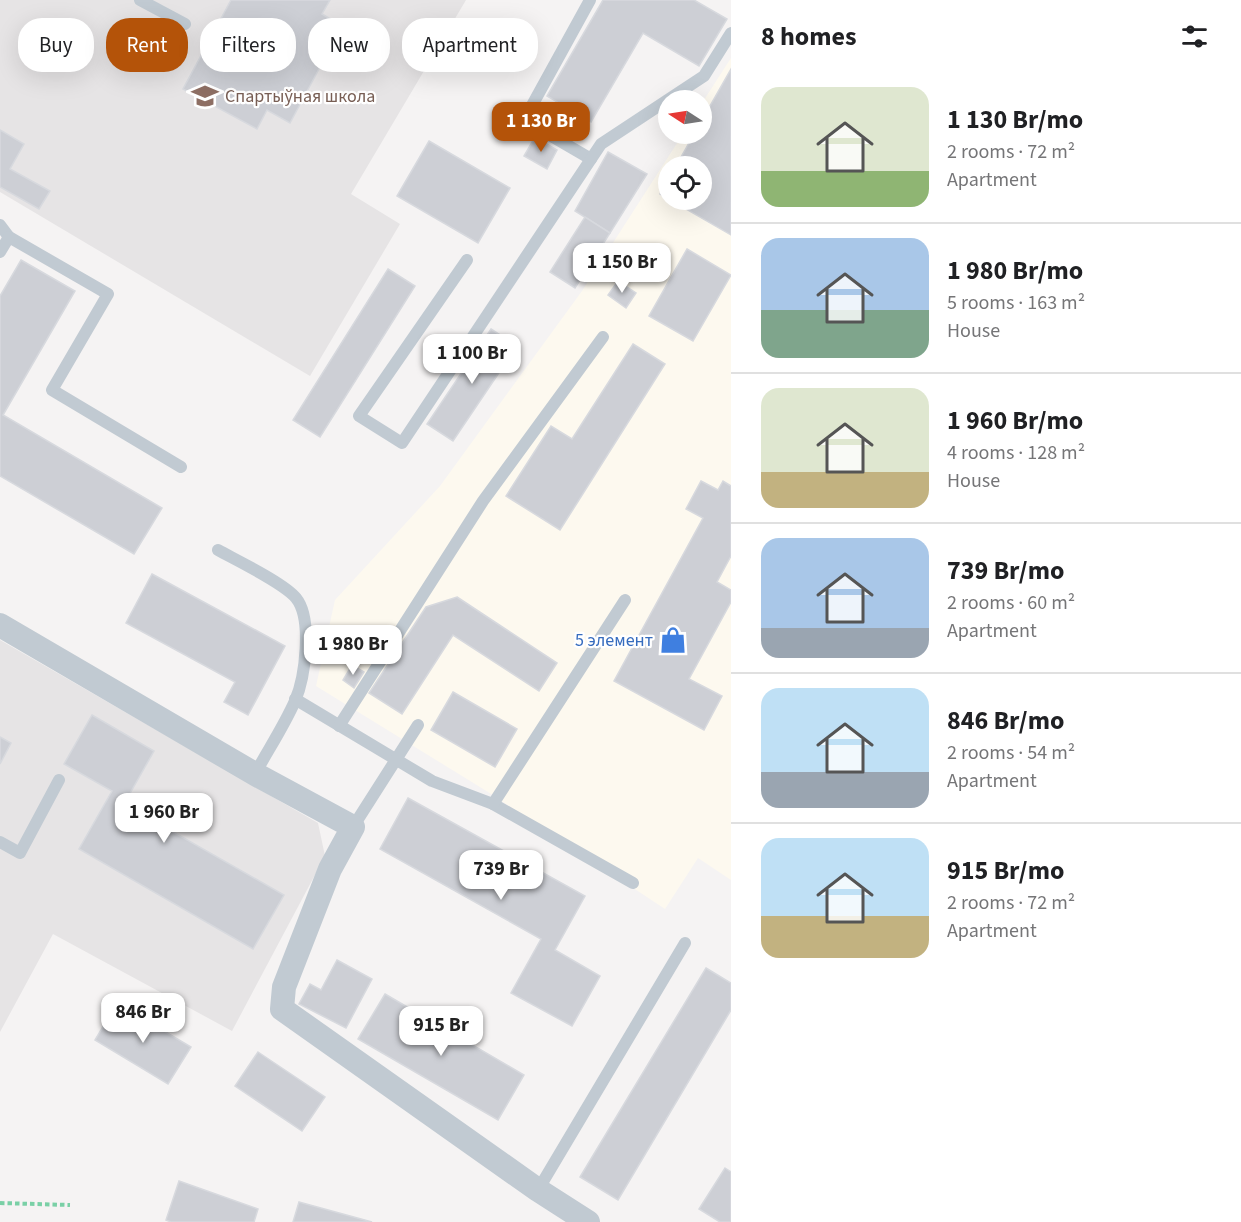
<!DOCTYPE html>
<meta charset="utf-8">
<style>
:root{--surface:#fff;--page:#f2f2f2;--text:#202124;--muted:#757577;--line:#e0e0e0;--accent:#b45309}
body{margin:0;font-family:"Source Sans 3",sans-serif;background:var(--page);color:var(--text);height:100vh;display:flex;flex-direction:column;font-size:22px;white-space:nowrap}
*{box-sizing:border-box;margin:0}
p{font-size:20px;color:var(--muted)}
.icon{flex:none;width:33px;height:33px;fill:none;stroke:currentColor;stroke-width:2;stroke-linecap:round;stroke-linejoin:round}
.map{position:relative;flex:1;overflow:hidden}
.details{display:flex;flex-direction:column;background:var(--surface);width:510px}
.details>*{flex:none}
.guide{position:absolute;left:18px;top:18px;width:570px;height:54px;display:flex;gap:12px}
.needle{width:39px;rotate:282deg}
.buttons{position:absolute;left:658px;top:90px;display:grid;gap:12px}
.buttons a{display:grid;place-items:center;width:54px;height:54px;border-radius:50%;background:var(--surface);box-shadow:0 6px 24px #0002;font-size:30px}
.price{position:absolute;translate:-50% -51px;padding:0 14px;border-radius:12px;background:#fff;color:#222;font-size:20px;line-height:39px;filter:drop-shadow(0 2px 3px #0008)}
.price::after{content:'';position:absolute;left:50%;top:36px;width:18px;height:14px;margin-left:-9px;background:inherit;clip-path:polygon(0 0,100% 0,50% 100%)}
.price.selected{background:var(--accent);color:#fff}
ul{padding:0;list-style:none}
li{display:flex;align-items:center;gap:18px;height:150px;padding:0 30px}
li+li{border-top:2px solid var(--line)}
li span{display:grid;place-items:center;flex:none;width:168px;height:120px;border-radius:18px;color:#555}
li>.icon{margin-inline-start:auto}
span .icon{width:72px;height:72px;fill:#fffc;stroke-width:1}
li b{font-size:26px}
h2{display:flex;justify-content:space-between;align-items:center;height:72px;padding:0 30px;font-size:26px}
.pill{padding:0 21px;border-radius:24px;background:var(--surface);box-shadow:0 6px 24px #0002;font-size:21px;line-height:54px}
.pill.selected{background:var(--accent);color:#fff}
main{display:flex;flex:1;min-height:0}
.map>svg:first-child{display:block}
.commercial{fill:#fdf9ef;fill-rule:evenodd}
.education{fill:#e6e4e5}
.building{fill:#cdcfd5;stroke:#d7d9de;stroke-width:1.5}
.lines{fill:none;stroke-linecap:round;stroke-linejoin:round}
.path{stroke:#7ad0a6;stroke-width:4;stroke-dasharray:4.5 3;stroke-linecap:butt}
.lane{stroke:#c1cad2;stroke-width:12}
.street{stroke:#c1cad2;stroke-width:24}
.labels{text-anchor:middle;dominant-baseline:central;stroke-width:4.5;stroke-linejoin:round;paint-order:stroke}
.education-label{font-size:18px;fill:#785e54;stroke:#fff;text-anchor:start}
.shop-label{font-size:18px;fill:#366cbe;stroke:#fff;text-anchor:end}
</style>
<main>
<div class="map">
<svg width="731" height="1222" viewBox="0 0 731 1222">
<rect width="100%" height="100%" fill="#f5f3f3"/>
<path class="commercial" d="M731,58v822l-33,-22 -33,51 -177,-117 -172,-106 19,-86 105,-114 142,-195 101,-157h19v-31zM669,166h33v34h-33z"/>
<g class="education">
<path d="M0,0h466l-115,194 49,30 -90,152 -310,-184z"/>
<path d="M0,640l318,183 7,33 -93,175 -179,-97 -53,98z"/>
</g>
<g class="building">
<path d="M231,0h99l-8,14 20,12 -52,97 -23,-13 -10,19 -74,-40z"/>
<path d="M603,0h91l33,19 -28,47 -56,-33 -52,89 -44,-26z"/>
<path d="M731,69v166l-71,-41 9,-16v22h33v-34h-26l18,-32h8v-14z"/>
<path d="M0,130l24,14 -14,25 40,22 -11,18 -39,-22z"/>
<path d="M535,137l22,13 -10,19 -23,-13z"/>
<path d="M429,141l81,47 -32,55 -81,-47z"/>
<path d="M608,152l39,22 -37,59 -35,-22z"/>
<path d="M585,217l25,16 -35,55 -25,-16z"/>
<path d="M687,249l44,26 -38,66 -44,-25z"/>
<path d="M21,260l54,31 -72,124 159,93 -28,46 -134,-78v-180z"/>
<path d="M388,269l27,17 -95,151 -27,-17z"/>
<path d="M618,281l18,12 -10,15 -18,-13z"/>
<path d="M491,329l26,17 -64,95 -26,-17z"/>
<path d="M633,344l32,20 -105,166 -54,-34 45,-70 21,13z"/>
<path d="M701,481l17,9 5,-9 8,5v70l-14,26 14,8v12l-42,77 33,17 -18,34 -90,-49 89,-163 -17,-9z"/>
<path d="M152,574l133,72 -37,69 -24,-13 11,-20 -109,-59z"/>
<path d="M457,597l100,66 -18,28 -86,-56 -51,79 -33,-21 57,-86z"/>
<path d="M352,665l12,7 -10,16 -11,-8z"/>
<path d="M453,692l64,37 -22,38 -64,-37z"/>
<path d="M92,715l62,36 -30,53 160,91 -31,54 -174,-100 33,-58 -48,-27z"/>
<path d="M0,737l11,6 -11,21z"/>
<path d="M408,798l177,98 -30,54 45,26 -28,50 -61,-33 30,-54 -161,-90z"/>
<path d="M337,960l35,19 -26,49 -47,-24 11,-20 11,6z"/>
<path d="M706,968l25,15v27l-113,190 -38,-23z"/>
<path d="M385,994l139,81 -26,45 -140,-81z"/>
<path d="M117,1003l74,44 -23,37 -73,-44z"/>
<path d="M258,1052l67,45 -23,34 -67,-45z"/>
<path d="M725,1168l6,4v50h-11l-21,-13z"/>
<path d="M179,1181l79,28 -4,13h-83l-5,-2z"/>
<path d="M299,1202l73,20h-79z"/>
</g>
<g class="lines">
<path class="path" d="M0,1203l70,2"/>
<g class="lane">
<path d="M140,0l45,24"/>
<path d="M590,0l-66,120 67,39"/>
<path d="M0,225l9,12 99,57 -56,96 129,77"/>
<path d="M0,252l9,-15"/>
<path d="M467,260l-108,156 43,27 199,-299 103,-68 27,-43"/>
<path d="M218,550c18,10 66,33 78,48 17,21 9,80 -1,103 -11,25 -27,49 -40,73"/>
<path d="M295,699l137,82 61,23 140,79"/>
<path d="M339,726l144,-225 120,-164"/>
<path d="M493,804l132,-204"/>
<path d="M353,827l65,-102"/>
<path d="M0,842l20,11 39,-73"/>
<path d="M538,1190l147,-247"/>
</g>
<path class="street" d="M0,625l255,149 98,53 -23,42 -46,118 -2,22 256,181 50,32"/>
</g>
<defs>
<symbol id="school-bare" viewBox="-9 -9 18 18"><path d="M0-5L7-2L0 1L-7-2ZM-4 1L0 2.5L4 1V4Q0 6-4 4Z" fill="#8d6e63" stroke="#fff" stroke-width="2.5" paint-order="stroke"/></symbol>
<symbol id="shop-bare" viewBox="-9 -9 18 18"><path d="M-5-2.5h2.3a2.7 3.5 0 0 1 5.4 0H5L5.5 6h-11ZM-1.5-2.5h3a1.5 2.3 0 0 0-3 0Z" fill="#3f7fe0" stroke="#fff" stroke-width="2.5" paint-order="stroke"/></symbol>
</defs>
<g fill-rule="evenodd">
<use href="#school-bare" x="186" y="77" width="38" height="38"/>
<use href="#shop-bare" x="654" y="621" width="38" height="38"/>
</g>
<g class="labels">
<g class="education-label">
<text x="225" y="96">Спартыўная школа</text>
</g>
<g class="shop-label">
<text x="653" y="640">5 элемент</text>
</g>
</g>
</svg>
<div class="buttons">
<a><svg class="needle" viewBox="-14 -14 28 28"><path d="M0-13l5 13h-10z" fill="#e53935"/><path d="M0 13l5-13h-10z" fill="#757577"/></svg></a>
<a><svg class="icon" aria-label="locate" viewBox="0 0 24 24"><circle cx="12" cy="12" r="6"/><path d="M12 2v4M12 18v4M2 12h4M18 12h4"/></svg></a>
</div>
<b class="price selected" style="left:541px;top:153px">1 130 Br</b>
<b class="price" style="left:622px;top:294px">1 150 Br</b>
<b class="price" style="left:472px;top:385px">1 100 Br</b>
<b class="price" style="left:353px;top:676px">1 980 Br</b>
<b class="price" style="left:164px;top:844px">1 960 Br</b>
<b class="price" style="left:501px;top:901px">739 Br</b>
<b class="price" style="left:143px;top:1044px">846 Br</b>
<b class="price" style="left:441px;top:1057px">915 Br</b>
<div class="guide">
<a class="pill">Buy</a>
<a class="pill selected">Rent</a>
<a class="pill">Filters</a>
<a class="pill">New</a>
<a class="pill">Apartment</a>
</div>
</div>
<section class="details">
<h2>8 homes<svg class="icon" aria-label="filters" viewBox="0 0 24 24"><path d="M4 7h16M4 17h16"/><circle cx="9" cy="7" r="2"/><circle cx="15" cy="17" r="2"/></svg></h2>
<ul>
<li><span style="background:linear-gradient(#dfe7d0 70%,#8fb573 0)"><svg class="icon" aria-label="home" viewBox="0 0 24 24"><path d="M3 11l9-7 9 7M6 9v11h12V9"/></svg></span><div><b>1 130 Br/mo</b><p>2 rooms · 72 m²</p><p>Apartment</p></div></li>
<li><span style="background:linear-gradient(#a9c7e8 60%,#7fa58c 0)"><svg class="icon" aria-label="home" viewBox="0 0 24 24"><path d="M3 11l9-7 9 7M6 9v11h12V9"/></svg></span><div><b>1 980 Br/mo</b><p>5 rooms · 163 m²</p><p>House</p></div></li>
<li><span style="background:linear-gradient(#dfe7d0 70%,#c2b280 0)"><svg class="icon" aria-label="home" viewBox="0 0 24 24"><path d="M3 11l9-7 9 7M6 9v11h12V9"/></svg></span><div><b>1 960 Br/mo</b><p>4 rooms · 128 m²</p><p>House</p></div></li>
<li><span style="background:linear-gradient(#a9c7e8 75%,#9aa5b1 0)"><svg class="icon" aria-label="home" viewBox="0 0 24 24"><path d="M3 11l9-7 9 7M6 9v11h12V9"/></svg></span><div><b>739 Br/mo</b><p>2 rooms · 60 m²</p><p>Apartment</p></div></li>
<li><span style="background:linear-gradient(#bfe0f5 70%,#9aa5b1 0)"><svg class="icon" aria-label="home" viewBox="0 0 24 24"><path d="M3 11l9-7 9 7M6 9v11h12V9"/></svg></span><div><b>846 Br/mo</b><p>2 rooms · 54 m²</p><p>Apartment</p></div></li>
<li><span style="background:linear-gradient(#bfe0f5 65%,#c2b280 0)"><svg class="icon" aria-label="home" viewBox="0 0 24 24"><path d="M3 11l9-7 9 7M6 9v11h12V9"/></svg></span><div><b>915 Br/mo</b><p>2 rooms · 72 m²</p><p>Apartment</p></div></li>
</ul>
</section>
</main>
